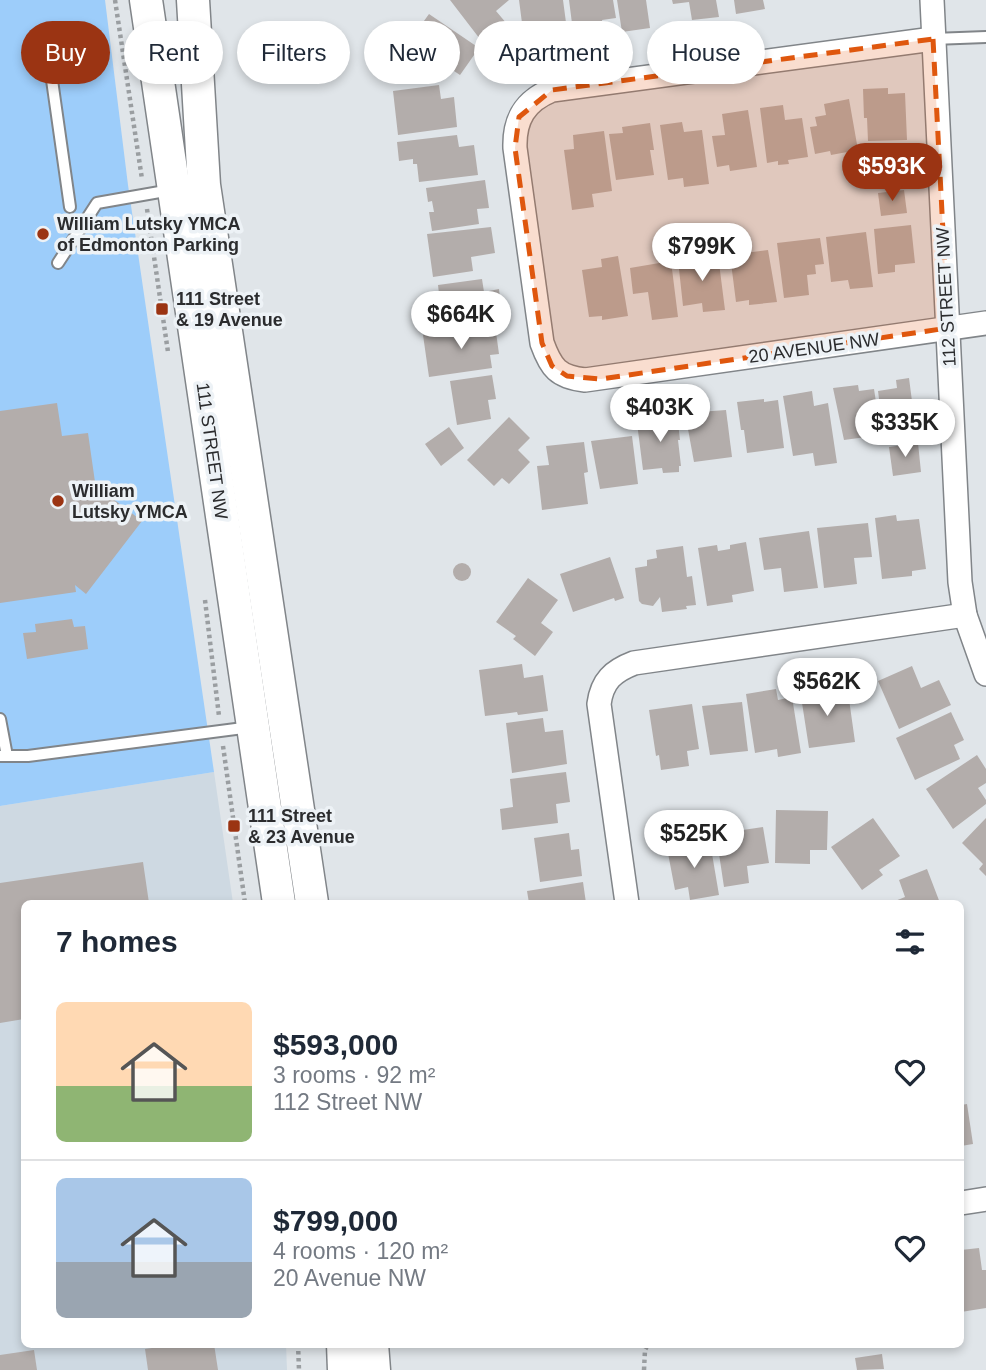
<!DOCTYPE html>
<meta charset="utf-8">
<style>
:root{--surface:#fff;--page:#f6f6f7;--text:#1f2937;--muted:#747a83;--line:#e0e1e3;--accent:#9b3413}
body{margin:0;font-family:Arial,sans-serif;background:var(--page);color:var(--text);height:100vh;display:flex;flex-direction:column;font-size:26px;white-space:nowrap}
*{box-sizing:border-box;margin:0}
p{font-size:23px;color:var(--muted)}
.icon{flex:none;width:38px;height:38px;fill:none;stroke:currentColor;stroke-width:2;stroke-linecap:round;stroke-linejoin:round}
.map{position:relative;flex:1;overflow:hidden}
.side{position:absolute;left:21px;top:900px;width:943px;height:448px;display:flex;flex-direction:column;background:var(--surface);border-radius:10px;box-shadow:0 4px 10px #0003}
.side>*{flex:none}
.top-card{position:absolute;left:21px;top:21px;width:945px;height:63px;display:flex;gap:14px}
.price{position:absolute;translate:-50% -60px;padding:0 16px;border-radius:24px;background:#fff;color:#222;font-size:23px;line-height:46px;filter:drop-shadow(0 2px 4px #0008)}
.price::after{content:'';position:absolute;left:50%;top:42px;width:21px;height:16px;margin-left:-10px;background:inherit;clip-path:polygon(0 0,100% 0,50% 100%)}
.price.current{background:var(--accent);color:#fff}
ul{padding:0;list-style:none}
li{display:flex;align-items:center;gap:21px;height:175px;padding:0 35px}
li+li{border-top:2px solid var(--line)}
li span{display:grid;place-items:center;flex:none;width:196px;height:140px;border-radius:10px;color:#555}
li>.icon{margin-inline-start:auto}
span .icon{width:84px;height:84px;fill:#fffc;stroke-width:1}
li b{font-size:30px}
h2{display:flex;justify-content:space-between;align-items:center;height:84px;padding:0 35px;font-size:30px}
.pill{padding:0 24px;border-radius:32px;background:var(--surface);box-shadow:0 4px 10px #0003;font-size:24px;line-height:63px}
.pill.current{background:var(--accent);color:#fff}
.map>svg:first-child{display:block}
.built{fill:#ced9e2}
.green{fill:#9dcdfa}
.building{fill:#b3adab}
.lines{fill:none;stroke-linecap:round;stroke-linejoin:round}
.lane-casing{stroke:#818589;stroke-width:14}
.street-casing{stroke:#818589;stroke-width:26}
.secondary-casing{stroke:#818589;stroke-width:35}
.path{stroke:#9a9ea1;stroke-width:4.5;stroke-dasharray:3.5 3.5;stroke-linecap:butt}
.lane{stroke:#fff;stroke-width:10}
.street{stroke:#fff;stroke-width:23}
.secondary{stroke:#fff;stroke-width:32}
.marked{fill:#df570e;fill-opacity:0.2;stroke:#df570e;stroke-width:5;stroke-dasharray:14 9;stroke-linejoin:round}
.poi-dot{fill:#9b3413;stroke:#edf2f6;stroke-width:2.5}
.labels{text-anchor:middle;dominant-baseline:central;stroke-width:7;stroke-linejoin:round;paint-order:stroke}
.poi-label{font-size:18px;font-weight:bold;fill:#2b2c2e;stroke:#edf2f6;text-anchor:start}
.street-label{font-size:18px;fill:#2b2c2e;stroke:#edf2f6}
</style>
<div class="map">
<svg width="986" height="1370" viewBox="0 0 986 1370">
<rect width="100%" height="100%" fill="#e0e5e9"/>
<path class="built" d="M214,772l19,131h-209v441h262l1,26h-287v-564z"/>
<path class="green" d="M0,0h105l23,185 86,587 -214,34z"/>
<g class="building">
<path d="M450,0h59l-13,11 11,13 -24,19z"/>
<path d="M519,0h44l4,30 -30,4 -1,-13 -14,2z"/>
<path d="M569,0h44l3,18 -14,2 2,14 -30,5z"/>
<path d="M617,0h29l4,28 -28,4z"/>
<path d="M672,0h44l3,17 -27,3 -3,-18 -16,2z"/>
<path d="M734,0h29l2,9 -29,5z"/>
<path d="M429,14l50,34 -19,27 -12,-8 -7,10 -38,-27z"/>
<path d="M439,85l2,14 13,-2 3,30 -59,8 -5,-44z"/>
<path d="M888,88v6l17,-1 2,47 -39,1 -1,-23h-3l-1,-29z"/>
<path d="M849,99l9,51 -27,5 -1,-4 -15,3 -5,-27 7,-1 -2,-9 11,-2 -2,-11z"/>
<path d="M783,105l2,15 17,-2 6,39 -20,3 1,4 -11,1v-4l-11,2 -7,-55z"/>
<path d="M748,110l9,57 -27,4 -1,-6 -12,2 -5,-31 13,-1 -3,-21z"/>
<path d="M682,122l2,10 18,-2 7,54 -25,3 -1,-9 -15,2 -8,-55z"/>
<path d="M650,123l4,27h-4l4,25 -38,5 -7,-46 14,-1 -1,-6z"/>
<path d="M604,131l8,60 -20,3 2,13 -22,3 -8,-60 10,-1 -1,-14z"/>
<path d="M457,135l2,12 15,-2 4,30 -59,7 -2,-18h-4v-5l-14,2 -2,-19z"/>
<path d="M485,180l4,28 -12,1 2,15 -47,7 -3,-19h5l-2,-11 -4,1 -2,-14z"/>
<path d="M904,190l3,23 -26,3 -3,-23z"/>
<path d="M911,225l4,38 -20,2v7l-17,2 -4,-45z"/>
<path d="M491,227l4,26 -24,4 2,14 -40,6 -6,-43z"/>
<path d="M866,232l7,55 -23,2 -2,-9 -17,2 -5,-45z"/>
<path d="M820,238l4,26 -9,1 1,9 -9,1 2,20 -25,3 -7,-55z"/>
<path d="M768,250l9,52 -28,3v-5l-13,2 -6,-47z"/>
<path d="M718,255l7,55 -22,2 -1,-9 -19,3 -5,-46z"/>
<path d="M618,256l10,60 -26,4v-4l-13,1 -7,-47 20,-3 -1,-8z"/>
<path d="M671,261l7,56 -26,3 -4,-28 -15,2 -3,-26z"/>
<path d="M482,279l2,13 15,-3 3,30 -59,8 -5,-42z"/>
<path d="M495,325l4,29 -9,1 2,13 -63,9 -6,-42z"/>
<path d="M492,375l4,24 -8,1 3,19 -34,6 -7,-44z"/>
<path d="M909,378l7,54 -29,3 -1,-6h-3l-5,-38 19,-3 -1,-8z"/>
<path d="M858,385l1,6 15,-2 7,46 -37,5 -11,-52z"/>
<path d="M812,391l2,15 14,-3 9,60 -22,3 -2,-13 -20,3 -10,-60z"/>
<path d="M764,399v3l14,-2 6,48 -37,5 -3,-23h-3l-4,-28z"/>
<path d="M57,403l5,33 26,-3 7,49h-4l51,39 -56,73 -11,-9 1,7 -76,11v-192z"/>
<path d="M726,410l6,47 -38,5 -9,-49z"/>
<path d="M677,414l3,26h-2l3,26h-2v6l-16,1 -1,-5 -19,2 -6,-47 13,-1 -1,-5z"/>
<path d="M509,417l21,21 -12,12 12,12 -21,22 -7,-6 -8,8 -27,-26z"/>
<path d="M449,427l15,21 -23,18 -16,-22z"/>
<path d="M632,436l6,48 -38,5 -9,-48z"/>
<path d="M584,442l4,30 -4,1 4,31 -46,6 -5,-44 12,-1 -3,-19z"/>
<path d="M918,443l3,29 -28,4 -4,-29z"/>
<path d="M896,515l1,6 22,-2 7,50 -14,2v5l-30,3 -7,-61z"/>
<path d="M868,523l4,34 -18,1 3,26 -33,4 -7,-60z"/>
<path d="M809,531l9,57 -34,4 -3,-24 -17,2 -5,-32z"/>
<path d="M746,542l8,49 -22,4 1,7 -26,4 -9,-58 19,-3 1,6 12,-2v-4z"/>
<path d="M683,546l4,31 5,-1 4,29 -10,1 1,3 -25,3 -2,-15 -7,9 -11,-2 -3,-3 -4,-33 12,-2v-6l10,-2 -1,-8z"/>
<path d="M610,557l14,41 -9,3 -1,-3 -41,14 -13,-38z"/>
<circle cx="462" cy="572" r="9"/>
<path d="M528,578l30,22 -17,23 12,9 -18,24 -22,-17 3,-3 -20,-14z"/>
<path d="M72,619l2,8 11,-1 3,23 -61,10 -4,-26 13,-1 -1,-8z"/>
<path d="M522,664l2,14 19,-3 5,36 -30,4 -1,-3 -32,4 -6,-46z"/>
<path d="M912,666l9,22 18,-8 12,25 -52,24 -21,-48z"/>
<path d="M834,686l2,15 13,-2 6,43 -46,6 -9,-58z"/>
<path d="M776,689l2,11 14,-3 9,56 -23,4 -1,-8 -22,4 -9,-59z"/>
<path d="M742,702l6,49 -38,4 -8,-49z"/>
<path d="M692,704l7,45 -12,2 2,15 -28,4 -2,-15 -3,1 -7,-46z"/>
<path d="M951,712l13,28 -10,5 6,14 -45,21 -19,-42z"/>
<path d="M543,718l2,14 18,-2 4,34 -55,9 -6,-50z"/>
<path d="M977,755l9,14v14l-8,5 8,12v4l-33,25 -27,-40z"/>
<path d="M566,772l4,30 -14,2 2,19 -56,7 -2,-21 13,-2 -3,-28z"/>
<path d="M776,810l52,1 -1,39h-17v14l-35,-1z"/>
<path d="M873,818l27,38 -21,14 4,5 -21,15 -31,-43z"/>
<path d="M986,818v58l-7,-7 4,-5 -21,-21z"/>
<path d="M763,827l6,36 -22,3 2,17 -25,4 -8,-53z"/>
<path d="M569,833l2,17 8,-1 3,27 -42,6 -6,-44z"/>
<path d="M710,842l9,53 -29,5 -2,-13 -13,3 -8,-42z"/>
<path d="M143,862l6,41h-125v116l-24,4v-140z"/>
<path d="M927,869l13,34h-50l15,-6 -6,-17z"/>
<path d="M583,882l3,21h-57l-2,-12z"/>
<path d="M967,1104l6,40 -12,2v-41z"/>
<path d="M979,1248l3,22h4v38l-25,4v-62z"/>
<path d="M179,1344h35l4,26h-70l-3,-21z"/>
<path d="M34,1350l3,20h-37v-15z"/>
<path d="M882,1354l2,15 -27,1 -2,-12z"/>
</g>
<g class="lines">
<defs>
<g id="lane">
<path d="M933,39l53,-2"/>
<path d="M52,80l18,127"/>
<path d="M58,263l39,-60 74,-13"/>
<path d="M0,719l7,37"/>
<path d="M0,756h28l223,-29"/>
</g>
<g id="street">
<path d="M932,0l28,582 5,33 21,59"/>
<path d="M933,39l-381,51c-27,11 -38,29 -37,58l27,195c9,25 16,34 43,37l401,-57"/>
<path d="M627,903l-28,-199c3,-23 14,-33 35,-41l331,-48"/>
<path d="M961,1203l25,-4"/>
</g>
<g id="secondary">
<path d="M146,0l133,903"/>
<path d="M193,0l11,185 108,718"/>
<path d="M343,1344l1,26"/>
<path d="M372,1344l2,26"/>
</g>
</defs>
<use href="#lane" class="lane-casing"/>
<use href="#street" class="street-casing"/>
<use href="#secondary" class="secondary-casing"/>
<g class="path">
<path d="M115,0l27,179"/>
<path d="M147,209l21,143"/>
<path d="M205,600l14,116"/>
<path d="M223,746l22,157"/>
<path d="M298,1344l1,26"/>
<path d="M644,1370l1,-20 3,-6"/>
</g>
<use href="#lane" class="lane"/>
<use href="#street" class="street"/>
<use href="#secondary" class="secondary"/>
</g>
<path class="marked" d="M933,39l15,289 -347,51 -34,-3 -15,-10 -10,-23 -27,-195 4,-31 33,-27z"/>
<g class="poi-dot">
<circle cx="43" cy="234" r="7"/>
<rect x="155" y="302" width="14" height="14" rx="3.5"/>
<circle cx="58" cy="501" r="7"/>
<rect x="227" y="819" width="14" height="14" rx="3.5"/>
</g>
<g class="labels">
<g class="poi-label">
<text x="57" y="224">William Lutsky YMCA<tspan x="57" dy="21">of Edmonton Parking</tspan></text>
<text x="176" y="299">111 Street<tspan x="176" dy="21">&amp; 19 Avenue</tspan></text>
<text x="72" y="491">William<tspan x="72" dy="21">Lutsky YMCA</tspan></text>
<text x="248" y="816">111 Street<tspan x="248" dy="21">&amp; 23 Avenue</tspan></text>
</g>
<g class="street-label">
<text transform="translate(946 297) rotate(-93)">112 STREET NW</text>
<text transform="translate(814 348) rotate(-8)">20 AVENUE NW</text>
<text transform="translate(212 451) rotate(82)">111 STREET NW</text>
</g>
</g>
</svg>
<b class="price current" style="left:892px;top:203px">$593K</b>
<b class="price" style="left:702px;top:283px">$799K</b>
<b class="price" style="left:461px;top:351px">$664K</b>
<b class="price" style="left:660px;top:444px">$403K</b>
<b class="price" style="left:905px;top:459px">$335K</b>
<b class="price" style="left:827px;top:718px">$562K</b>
<b class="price" style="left:694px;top:870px">$525K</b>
<div class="top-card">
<a class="pill current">Buy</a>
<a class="pill">Rent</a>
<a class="pill">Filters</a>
<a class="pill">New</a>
<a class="pill">Apartment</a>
<a class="pill">House</a>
</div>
<section class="side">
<h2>7 homes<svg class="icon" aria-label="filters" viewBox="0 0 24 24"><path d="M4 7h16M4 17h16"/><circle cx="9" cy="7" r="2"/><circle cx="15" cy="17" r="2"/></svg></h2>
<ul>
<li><span style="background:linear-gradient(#ffd9b3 60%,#8fb573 0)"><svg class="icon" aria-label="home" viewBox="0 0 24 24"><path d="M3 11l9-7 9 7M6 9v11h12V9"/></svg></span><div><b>$593,000</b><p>3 rooms · 92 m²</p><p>112 Street NW</p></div><svg class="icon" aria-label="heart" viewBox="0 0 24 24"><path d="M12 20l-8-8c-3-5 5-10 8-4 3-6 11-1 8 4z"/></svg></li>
<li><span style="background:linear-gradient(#a9c7e8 60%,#9aa5b1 0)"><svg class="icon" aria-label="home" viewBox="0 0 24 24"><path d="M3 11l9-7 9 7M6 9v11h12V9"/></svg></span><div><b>$799,000</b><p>4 rooms · 120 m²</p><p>20 Avenue NW</p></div><svg class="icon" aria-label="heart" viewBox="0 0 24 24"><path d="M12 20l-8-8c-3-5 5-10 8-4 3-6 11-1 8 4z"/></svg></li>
</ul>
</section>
</div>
